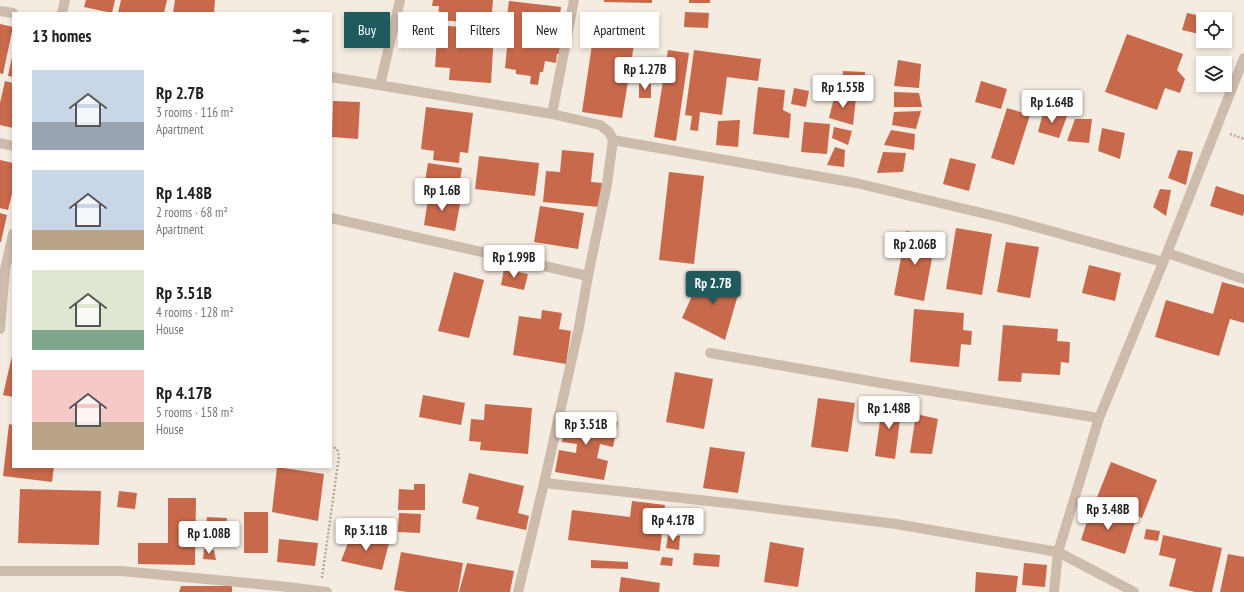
<!DOCTYPE html>
<meta charset="utf-8">
<style>
:root{--surface:#fff;--page:#f2f2f2;--text:#202124;--muted:#757577;--accent:#1f5a5e}
body{margin:0;font-family:"PT Sans Narrow",sans-serif;background:var(--page);color:var(--text);height:100vh;display:flex;flex-direction:column;font-size:15px;white-space:nowrap}
*{box-sizing:border-box;margin:0}
p{font-size:13px;color:var(--muted)}
.icon{flex:none;width:22px;height:22px;fill:none;stroke:currentColor;stroke-width:2;stroke-linecap:round;stroke-linejoin:round}
.map{position:relative;flex:1;overflow:hidden}
.side{position:absolute;left:12px;top:12px;width:320px;height:456px;display:flex;flex-direction:column;background:var(--surface);border-radius:0px;box-shadow:0 2px 6px #0003}
.side>*{flex:none}
.hud{position:absolute;left:344px;top:12px;width:380px;height:36px;display:flex;gap:8px}
.controls{position:absolute;left:1196px;top:12px;display:grid;gap:8px}
.controls a{display:grid;place-items:center;width:36px;height:36px;border-radius:0px;background:var(--surface);box-shadow:0 2px 6px #0003;font-size:20px}
.price{position:absolute;translate:-50% -34px;padding:0 9px;border-radius:4px;background:#fff;color:#222;font-size:13px;line-height:26px;filter:drop-shadow(0 1px 2px #0008)}
.price::after{content:'';position:absolute;left:50%;top:24px;width:12px;height:9px;margin-left:-6px;background:inherit;clip-path:polygon(0 0,100% 0,50% 100%)}
.price.active{background:var(--accent);color:#fff}
ul{padding:0;list-style:none}
li{display:flex;align-items:center;gap:12px;height:100px;padding:0 20px}
li span{display:grid;place-items:center;flex:none;width:112px;height:80px;border-radius:0px;color:#555}
li>.icon{margin-inline-start:auto}
span .icon{width:48px;height:48px;fill:#fffc;stroke-width:1}
li b{font-size:17px}
h2{display:flex;justify-content:space-between;align-items:center;height:48px;padding:0 20px;font-size:17px}
.pill{padding:0 14px;border-radius:0px;background:var(--surface);box-shadow:0 2px 6px #0003;font-size:14px;line-height:36px}
.pill.active{background:var(--accent);color:#fff}
.map>svg:first-child{display:block}
.building{fill:#c8694b}
.lines{fill:none;stroke-linecap:round;stroke-linejoin:round}
.path{stroke:#b9a596;stroke-width:2.5;stroke-dasharray:2 2;stroke-linecap:butt}
.street{stroke:#cdbbac;stroke-width:10}
</style>
<div class="map">
<svg width="1244" height="592" viewBox="0 0 1244 592">
<rect width="100%" height="100%" fill="#f4ebe1"/>
<g class="building">
<path d="M86,0h29l-3,13 -28,-6z"/>
<path d="M121,0h46l-3,13h-46z"/>
<path d="M175,0h40l-1,13h-41z"/>
<path d="M433,0h60l-2,24 -53,-4 1,-14h-7z"/>
<path d="M604,0h48v3l-48,-1z"/>
<rect x="689" y="0" width="21" height="3"/>
<path d="M509,1l52,6 -4,30h4v10l-2,7h-2l-1,9 -11,-2 -2,11h-3l-2,13 -8,-1 1,-8 -15,-2v-4l-11,-2 2,-20 -5,-1 2,-15 6,-1v-7l-4,-1z"/>
<path d="M685,12l24,1 -1,15 -24,-1z"/>
<path d="M1187,13l24,5 -8,1v16l-21,-5z"/>
<path d="M495,14l8,1 -1,14 -8,-1z"/>
<path d="M0,24l13,3 -10,47 -3,-1z"/>
<path d="M438,25l22,2v10l11,1 1,-7 22,2 -3,50 -42,-3 1,-12 -15,-1z"/>
<path d="M1127,34l56,20 -6,16 8,9 -5,14 -15,-5 -8,22 -52,-18z"/>
<path d="M593,38l41,7 -12,73 -40,-6z"/>
<path d="M668,50l21,3 -13,88 -22,-4z"/>
<path d="M694,50l67,9 -3,22 -31,-4 -5,38 -22,-3 -2,19 -8,-1 2,-14 -7,-1z"/>
<path d="M12,57h1v20l-5,-1z"/>
<path d="M898,60l23,4 -2,24 -25,-2z"/>
<path d="M843,71l22,1v17l-23,-1z"/>
<path d="M5,81l8,2v45l-13,-3v-22z"/>
<path d="M981,81l26,8 -6,20 -26,-7z"/>
<rect x="639" y="84" width="12" height="14"/>
<path d="M758,87l27,3 -2,20 8,4 -2,24 -36,-4z"/>
<path d="M794,88l15,3 -3,16 -15,-3z"/>
<path d="M894,92l25,1 3,14h-28z"/>
<path d="M835,94l21,4 -3,27 -24,-7z"/>
<path d="M333,101l27,1 -2,37 -26,-2z"/>
<path d="M426,107l47,6 -5,40 -8,-1 -1,11 -26,-3 1,-9 -13,-2z"/>
<path d="M1007,108l23,7 -16,50 -23,-7z"/>
<path d="M1044,109l23,7 -8,22 -21,-6z"/>
<path d="M921,111l-5,18 -24,-4 2,-13z"/>
<path d="M1075,119h17l-3,24 -22,-2z"/>
<path d="M740,120l-2,27 -22,-2 2,-24z"/>
<path d="M804,122l26,2 -3,30 -26,-2z"/>
<path d="M834,127l18,4 -4,14 -16,-7z"/>
<path d="M1102,128l23,5 -5,26 -22,-8z"/>
<path d="M891,130l24,4 -1,16 -30,-5z"/>
<path d="M835,147l10,3 -1,17 -17,-2z"/>
<path d="M562,150l32,3 -3,29 11,1 -2,24 -57,-5 3,-31 14,1z"/>
<path d="M1178,150l15,2 -7,33 -18,-7z"/>
<path d="M883,152l23,1 -3,19 -26,1z"/>
<path d="M479,156l60,7 -4,33 -60,-7z"/>
<path d="M950,158l26,6 -7,27 -26,-7z"/>
<path d="M0,160l13,3v27l-5,20 -8,-2z"/>
<path d="M428,163l34,5 -4,25 -34,-5z"/>
<path d="M669,172l35,4 -10,88 -35,-4z"/>
<path d="M1216,186l28,9v17l-1,4 -33,-10z"/>
<path d="M1160,189l11,1 -5,26 -13,-9z"/>
<path d="M429,193l32,6 -6,32 -31,-6z"/>
<path d="M540,206l44,7 -6,36 -44,-7z"/>
<path d="M0,213l7,2 -6,27h-1z"/>
<path d="M956,228l36,6 -10,61 -36,-6z"/>
<path d="M906,231l30,6 -12,64 -30,-6z"/>
<path d="M1006,242l33,5 -9,51 -33,-6z"/>
<path d="M1089,265l32,8 -6,28 -33,-8z"/>
<path d="M504,269l24,5 -4,16 -23,-5z"/>
<path d="M454,272l30,8 -15,58 -31,-7z"/>
<path d="M702,274l39,10 -16,56 -43,-22z"/>
<path d="M1222,282l22,6v35l-14,-4 -11,37 -64,-19 11,-37 47,14z"/>
<path d="M914,309l50,4 -1,17 9,1 -1,14 -10,-1 -2,23 -49,-5z"/>
<path d="M542,310l20,3 -3,16 12,2 -5,33 -53,-9 6,-39 22,3z"/>
<path d="M1003,325l55,4 -1,12 13,1 -1,21 -8,-1 -1,13 -38,-2 -1,9 -23,-1z"/>
<path d="M12,356h1v41l-10,-2z"/>
<path d="M675,372l38,7 -9,50 -38,-7z"/>
<path d="M423,395l42,8 -4,22 -42,-8z"/>
<path d="M818,398l37,5 -7,49 -37,-5z"/>
<path d="M883,400l19,3 -7,56 -20,-3z"/>
<path d="M485,404l47,4 -4,46 -48,-4 1,-8 -12,-1 2,-22 13,1z"/>
<path d="M567,413l51,9 -5,25 -13,-3 -3,14 11,3 -4,19 -49,-8 4,-22 17,3 1,-9 -15,-2z"/>
<path d="M916,414l22,5 -6,35 -22,-1z"/>
<path d="M9,424l4,1v42h41l-2,15 -49,-6z"/>
<path d="M710,447l35,5 -7,41 -35,-5z"/>
<path d="M1111,462l46,18 -15,38 -46,-18z"/>
<path d="M277,467l47,7 -6,47 -46,-9z"/>
<path d="M469,473l55,13 -6,27 11,3 -3,14 -50,-11 3,-12 -17,-4z"/>
<path d="M414,484h11v26h-27l1,-21 15,1z"/>
<path d="M20,489l81,2 -2,54 -81,-2z"/>
<path d="M119,491l18,2 -2,16 -18,-2z"/>
<path d="M168,498h28l-1,67 -57,-1v-21h30z"/>
<path d="M632,501l33,4 -5,46 -92,-11 4,-30 58,7z"/>
<path d="M1091,509l44,13 -10,32 -44,-14z"/>
<rect x="244" y="512" width="24" height="41"/>
<path d="M399,513l22,1 -1,19 -22,-1z"/>
<path d="M207,517l20,1 -2,27 -20,-1z"/>
<path d="M1146,529l14,2 -2,10 -14,-2z"/>
<path d="M351,535l38,8 -7,27 -41,-9z"/>
<path d="M668,535l12,1 -1,14 -13,-2z"/>
<path d="M1163,535l59,13 -10,44h-17l-26,-6 7,-27 -17,-4z"/>
<path d="M279,539l39,4 -3,23 -38,-4z"/>
<path d="M770,542l34,6 -6,39 -34,-5z"/>
<path d="M204,549l10,1 2,10 -13,-1z"/>
<path d="M401,552l62,11 -5,29h-51l-13,-2z"/>
<path d="M694,553l26,2 -1,12 -26,-2z"/>
<path d="M1228,554l16,3v35h-24z"/>
<path d="M662,557l11,1 -1,8 -12,-1z"/>
<path d="M591,560l37,2v7l-37,-1z"/>
<path d="M467,563l47,8 -4,21h-51z"/>
<path d="M1024,563l23,2 -2,22 -23,-2z"/>
<path d="M976,572l42,4 -2,16h-41z"/>
<path d="M621,577l39,6 -1,9h-40z"/>
<path d="M181,586h51v6h-53z"/>
</g>
<g class="lines">
<g class="path">
<path d="M1230,134l14,5"/>
<path d="M322,578l17,-122 -2,-7 -6,-3"/>
</g>
<g class="street">
<path d="M0,11l13,2"/>
<path d="M62,13l3,-13"/>
<path d="M331,77l221,37 48,11 9,7 4,8 -6,44 -19,92 -9,51 -35,156 -26,109"/>
<path d="M380,85l20,-85"/>
<path d="M552,114l22,-114"/>
<path d="M613,140l243,43 151,36 156,43"/>
<path d="M0,143l13,3"/>
<path d="M331,218l257,58"/>
<path d="M1167,253l77,26"/>
<path d="M0,329l5,-60 8,-35"/>
<path d="M710,353l171,30 218,35"/>
<path d="M544,483l192,21 160,20 162,28 76,40"/>
<path d="M0,571h121l158,15 48,6"/>
<path d="M1054,592l4,-40 41,-134 68,-165 77,-195"/>
</g>
</g>
</svg>
<div class="controls">
<a><svg class="icon" aria-label="locate" viewBox="0 0 24 24"><circle cx="12" cy="12" r="6"/><path d="M12 2v4M12 18v4M2 12h4M18 12h4"/></svg></a>
<a><svg class="icon" aria-label="layers" viewBox="0 0 24 24"><path d="M12 4l9 5-9 5-9-5zM3 14l9 5 9-5"/></svg></a>
</div>
<b class="price" style="left:645px;top:91px">Rp 1.27B</b>
<b class="price" style="left:843px;top:109px">Rp 1.55B</b>
<b class="price" style="left:1052px;top:124px">Rp 1.64B</b>
<b class="price" style="left:442px;top:212px">Rp 1.6B</b>
<b class="price" style="left:915px;top:266px">Rp 2.06B</b>
<b class="price" style="left:514px;top:279px">Rp 1.99B</b>
<b class="price active" style="left:713px;top:305px">Rp 2.7B</b>
<b class="price" style="left:889px;top:430px">Rp 1.48B</b>
<b class="price" style="left:586px;top:446px">Rp 3.51B</b>
<b class="price" style="left:1108px;top:531px">Rp 3.48B</b>
<b class="price" style="left:673px;top:542px">Rp 4.17B</b>
<b class="price" style="left:366px;top:552px">Rp 3.11B</b>
<b class="price" style="left:209px;top:555px">Rp 1.08B</b>
<div class="hud">
<a class="pill active">Buy</a>
<a class="pill">Rent</a>
<a class="pill">Filters</a>
<a class="pill">New</a>
<a class="pill">Apartment</a>
</div>
<section class="side">
<h2>13 homes<svg class="icon" aria-label="filters" viewBox="0 0 24 24"><path d="M4 7h16M4 17h16"/><circle cx="9" cy="7" r="2"/><circle cx="15" cy="17" r="2"/></svg></h2>
<ul>
<li><span style="background:linear-gradient(#c9d6e8 65%,#9aa5b1 0)"><svg class="icon" aria-label="home" viewBox="0 0 24 24"><path d="M3 11l9-7 9 7M6 9v11h12V9"/></svg></span><div><b>Rp 2.7B</b><p>3 rooms · 116 m²</p><p>Apartment</p></div></li>
<li><span style="background:linear-gradient(#c9d6e8 75%,#b9a48a 0)"><svg class="icon" aria-label="home" viewBox="0 0 24 24"><path d="M3 11l9-7 9 7M6 9v11h12V9"/></svg></span><div><b>Rp 1.48B</b><p>2 rooms · 68 m²</p><p>Apartment</p></div></li>
<li><span style="background:linear-gradient(#dfe7d0 75%,#7fa58c 0)"><svg class="icon" aria-label="home" viewBox="0 0 24 24"><path d="M3 11l9-7 9 7M6 9v11h12V9"/></svg></span><div><b>Rp 3.51B</b><p>4 rooms · 128 m²</p><p>House</p></div></li>
<li><span style="background:linear-gradient(#f6c9c9 65%,#b9a48a 0)"><svg class="icon" aria-label="home" viewBox="0 0 24 24"><path d="M3 11l9-7 9 7M6 9v11h12V9"/></svg></span><div><b>Rp 4.17B</b><p>5 rooms · 158 m²</p><p>House</p></div></li>
</ul>
</section>
</div>
